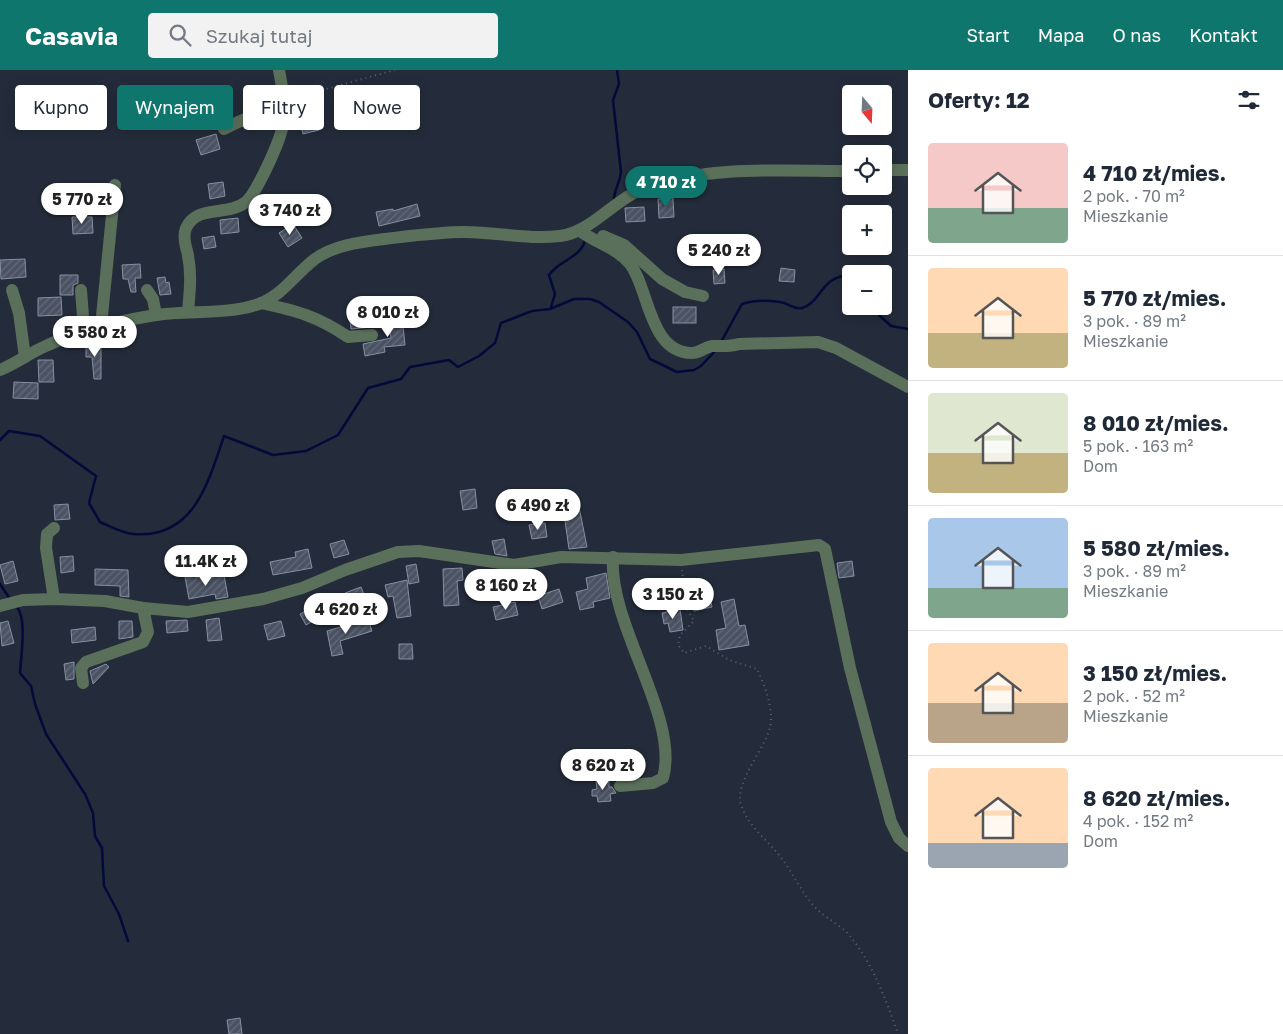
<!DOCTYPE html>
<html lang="pl">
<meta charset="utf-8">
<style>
:root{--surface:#fff;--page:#f2f2f3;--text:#1f2937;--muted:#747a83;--line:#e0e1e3;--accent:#0f766e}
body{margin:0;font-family:"Golos Text",sans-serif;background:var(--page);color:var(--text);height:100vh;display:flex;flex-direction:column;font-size:19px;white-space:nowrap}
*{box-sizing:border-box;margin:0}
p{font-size:16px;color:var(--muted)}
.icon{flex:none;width:28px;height:28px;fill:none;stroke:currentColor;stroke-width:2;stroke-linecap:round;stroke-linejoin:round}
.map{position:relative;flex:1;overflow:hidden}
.sheet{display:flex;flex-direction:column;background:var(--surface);width:375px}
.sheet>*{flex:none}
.banner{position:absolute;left:15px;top:15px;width:475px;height:45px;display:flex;gap:10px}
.needle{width:32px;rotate:161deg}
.buttons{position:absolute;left:842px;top:15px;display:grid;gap:10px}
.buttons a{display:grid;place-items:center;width:50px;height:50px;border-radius:5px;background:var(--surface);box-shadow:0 2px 12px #0003;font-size:25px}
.price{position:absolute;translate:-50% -42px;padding:0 11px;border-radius:18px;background:#fff;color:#222;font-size:16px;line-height:32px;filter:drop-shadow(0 1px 2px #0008)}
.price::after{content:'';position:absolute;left:50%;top:30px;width:15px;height:11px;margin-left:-8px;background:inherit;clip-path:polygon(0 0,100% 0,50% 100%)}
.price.selected{background:var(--accent);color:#fff}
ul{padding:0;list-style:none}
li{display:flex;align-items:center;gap:15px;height:125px;padding:0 20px}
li+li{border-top:1px solid var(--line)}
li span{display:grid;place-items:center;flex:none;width:140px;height:100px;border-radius:5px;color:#555}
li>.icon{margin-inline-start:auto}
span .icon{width:60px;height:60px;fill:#fffc;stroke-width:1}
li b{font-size:21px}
h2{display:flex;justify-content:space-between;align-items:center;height:60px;padding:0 20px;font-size:21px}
.tag{padding:0 18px;border-radius:5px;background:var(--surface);box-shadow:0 2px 12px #0003;font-size:18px;line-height:45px}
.tag.selected{background:var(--accent);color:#fff}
header{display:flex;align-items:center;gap:30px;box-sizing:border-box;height:70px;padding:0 25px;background:var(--accent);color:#fff}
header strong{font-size:24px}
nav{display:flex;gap:28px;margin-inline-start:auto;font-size:18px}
.search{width:350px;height:45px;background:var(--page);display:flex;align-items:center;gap:12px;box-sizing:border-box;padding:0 18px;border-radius:5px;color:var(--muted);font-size:19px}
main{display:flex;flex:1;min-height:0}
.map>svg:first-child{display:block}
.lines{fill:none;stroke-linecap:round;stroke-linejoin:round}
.stream{stroke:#020a3a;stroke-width:2.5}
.building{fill:url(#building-hatch);stroke:#878fa2}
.path{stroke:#5b626f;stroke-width:2;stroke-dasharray:1 4;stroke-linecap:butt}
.minor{stroke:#5b705b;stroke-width:12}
</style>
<header>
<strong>Casavia</strong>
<div class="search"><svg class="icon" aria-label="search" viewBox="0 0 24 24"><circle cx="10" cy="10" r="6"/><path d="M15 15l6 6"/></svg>Szukaj tutaj</div>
<nav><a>Start</a><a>Mapa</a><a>O nas</a><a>Kontakt</a></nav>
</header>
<main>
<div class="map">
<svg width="908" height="964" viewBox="0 0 908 964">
<defs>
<pattern id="building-hatch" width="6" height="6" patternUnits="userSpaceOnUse" patternTransform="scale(1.25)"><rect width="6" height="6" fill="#4a5263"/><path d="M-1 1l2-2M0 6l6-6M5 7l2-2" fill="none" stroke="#646a79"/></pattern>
</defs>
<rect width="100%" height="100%" fill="#242b3a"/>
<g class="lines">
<g class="stream">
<path d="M614,128c1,-11 6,-15 7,-26l-8,-72 6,-16 -2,-14"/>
<path d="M869,236l22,20 17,3"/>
<path d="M551,237l4,-13 -6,-19c10,-15 32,-17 36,-35"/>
<path d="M721,272l21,-38c12,-4 25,-4 38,-2 9,1 13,8 22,6 18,-5 19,-29 42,-32l7,7"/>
<path d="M0,370l9,-9 31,5 56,40 -7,27 11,19c10,4 22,11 33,12 61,5 75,-51 91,-98l49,19 33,-4 32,-16 30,-47 33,-9 9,-12 39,-7 9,7 21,-11 16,-13 6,-20 31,-12 18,-2 24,-10h16l9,3 29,20 9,10 13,27 27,13 17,-2 7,-4 14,-15"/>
<path d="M0,514l10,15"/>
<path d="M17,537c10,12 4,49 3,66l11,13 4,18 11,30 39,60 8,19 2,23 7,12 2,38 15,28 9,27"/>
</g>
</g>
<g class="building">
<path d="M316,46l3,14 -16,4 -3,-14z"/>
<path d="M216,64l4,15 -19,6 -5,-15z"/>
<path d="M223,112l2,14 -15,3 -2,-15z"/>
<path d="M673,128l1,19 -15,1 -1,-19z"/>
<path d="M417,134l3,12 -41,10 -3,-14 17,-3v2z"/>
<path d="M644,137l1,14 -19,1 -1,-14z"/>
<path d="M72,147h20l1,16 -20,1z"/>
<path d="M238,148l1,14 -18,2 -1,-14z"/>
<path d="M293,154l9,14 -14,9 -9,-14z"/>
<path d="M214,166l2,11 -12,2 -2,-11z"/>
<path d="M25,189l1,18 -25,2 -1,-19z"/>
<path d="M140,194l1,14h-6l1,14h-5l-3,-13h-5l-1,-14z"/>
<path d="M781,198l14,2 -1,12 -15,-1z"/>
<path d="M724,199l1,14 -11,1 -1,-14z"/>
<path d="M60,205h18v8l-5,2v10h-13z"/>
<path d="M165,207l1,6 3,-1 2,12 -11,1 -3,-17z"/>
<path d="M61,227l1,18 -24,1v-18z"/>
<rect x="673" y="237" width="23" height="16"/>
<path d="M370,241l2,16 -21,2 -2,-16z"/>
<path d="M402,246l3,29 -21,2 1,5 -20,4 -2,-12 28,-6 -2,-20z"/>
<path d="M86,273h15v36h-7l-2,-22h-6z"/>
<path d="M38,290h15l1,22h-15z"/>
<path d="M14,312l24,1v16l-25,-1z"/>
<path d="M475,419l2,19 -14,2 -3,-19z"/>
<path d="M68,434l2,15 -15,1 -1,-15z"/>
<path d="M579,437l8,40 -18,2 -4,-28 8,-2 -2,-11z"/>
<path d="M545,453l2,14 -15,2 -3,-14z"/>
<path d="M504,469l3,17 -12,-2 -3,-13z"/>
<path d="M344,470l5,14 -15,4 -4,-14z"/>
<path d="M308,479l4,19 -39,7 -3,-13 26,-5 -1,-5z"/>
<path d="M73,486l1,15 -13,2 -1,-16z"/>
<path d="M13,491l5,20 -13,3 -5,-19z"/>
<path d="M852,491l2,15 -15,2 -2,-15z"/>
<path d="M416,494l3,18 -10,2 -3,-18z"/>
<path d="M462,498l1,12 -6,1 2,24 -15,1 -1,-37z"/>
<path d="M95,499l33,1 1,27 -9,-1v-10l-25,-1z"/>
<path d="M606,503l4,25 -17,4 1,5 -14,3 -4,-18 12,-3 -2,-11z"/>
<path d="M200,504l1,5 23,-4 4,22 -12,2 -1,-5 -26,5 -4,-22z"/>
<path d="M500,507l3,13 -16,3 -2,-13z"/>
<path d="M407,510l4,36 -14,2 -4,-22 -5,1 -3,-12z"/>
<path d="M361,517l5,13 -17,6 -4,-13z"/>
<path d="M559,519l4,13 -21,7 -4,-13z"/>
<path d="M709,522l3,15 -18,4 -3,-14z"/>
<path d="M734,529l5,27 6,-1 4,20 -30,5 -3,-20 10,-2 -5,-26z"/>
<path d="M515,532l3,13 -22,5 -3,-13z"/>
<path d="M320,533l6,11 -20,11 -6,-11z"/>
<path d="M680,539l3,21 -13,2 -2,-9 -4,1 -2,-11z"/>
<path d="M219,548l3,22 -14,1 -2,-21z"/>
<path d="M368,549l4,12 -32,10 3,13 -11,2 -5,-25z"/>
<path d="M187,550l1,11 -21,2 -1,-12z"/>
<path d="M8,551l6,22 -12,3 -2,-23z"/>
<path d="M119,551h13l1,16 -14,2z"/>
<path d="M281,551l4,15 -17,4 -4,-15z"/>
<path d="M95,557l1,13 -24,3 -1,-13z"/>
<path d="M399,574h13l1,15h-14z"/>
<path d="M74,592v17l-8,1 -2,-16z"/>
<path d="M106,594l3,3 -16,17 -3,-13z"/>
<path d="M609,710v7h3l4,6 -6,1 1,7 -13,1 -1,-6h-5v-6l5,-1 -1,-7z"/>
<path d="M240,948l2,16h-13l-2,-14z"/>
</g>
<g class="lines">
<g class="path">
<path d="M293,28l102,-28"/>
<path d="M682,500l5,39 7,12 -14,14 -2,10 6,8 22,-7 23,14 28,9c8,17 17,40 13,59 -6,22 -36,55 -29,77 8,23 28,36 41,54 13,17 22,39 38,53 9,8 22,14 30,24 23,28 36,64 48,98"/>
</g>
<g class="minor">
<path d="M224,59c23,-12 33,-17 59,-12"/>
<path d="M884,100h24"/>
<path d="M579,160c16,13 37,17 51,34 19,24 19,89 62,89 8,0 14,-7 21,-7 10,0 17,1 26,-2l79,-2 18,6 72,39"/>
<path d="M603,166l21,9 38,34 23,13 18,4"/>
<path d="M12,220l7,23 6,44"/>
<path d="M81,220l3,40"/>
<path d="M147,220l6,9 3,16"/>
<path d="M261,233c36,8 56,13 87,34l24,-2"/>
<path d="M188,241c2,-21 4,-40 -1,-60 -2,-7 -4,-16 -1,-23 11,-24 41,-11 60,-26 11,-10 36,-64 37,-79 3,-18 -1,-36 -4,-53"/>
<path d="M101,256l14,-141"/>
<path d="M0,300c17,-7 31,-18 48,-25 34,-16 71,-24 108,-30 34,-5 71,0 103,-11 24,-9 36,-30 56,-45 19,-14 46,-17 69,-20 26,-3 55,-7 81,-7 31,0 64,8 95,4 32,-4 54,-37 85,-48 66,-23 138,-17 206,-17"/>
<path d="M613,487c-5,68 67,160 50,221l-10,5 -33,3"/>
<path d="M54,529l-8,-51 1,-14 7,-6"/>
<path d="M0,536l23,-6 31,-1 51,2 38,7 45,4 75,-13 39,-11 43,-18 53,-18 21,-1 95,14 47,-8 120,3 138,-15 6,4 25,119 41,154 8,16 9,8"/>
<path d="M83,613l-2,-15 5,-6 57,-20 5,-10 -5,-24"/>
</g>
</g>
</svg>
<div class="buttons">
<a><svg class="needle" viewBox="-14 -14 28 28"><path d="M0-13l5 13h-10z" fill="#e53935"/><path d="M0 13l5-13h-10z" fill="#747a83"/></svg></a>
<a><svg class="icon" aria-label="locate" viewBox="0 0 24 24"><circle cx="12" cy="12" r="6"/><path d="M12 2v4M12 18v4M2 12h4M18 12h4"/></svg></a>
<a>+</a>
<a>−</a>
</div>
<b class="price selected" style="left:666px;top:138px">4 710 zł</b>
<b class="price" style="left:82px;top:155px">5 770 zł</b>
<b class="price" style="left:290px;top:166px">3 740 zł</b>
<b class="price" style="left:719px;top:206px">5 240 zł</b>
<b class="price" style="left:388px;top:268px">8 010 zł</b>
<b class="price" style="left:95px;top:288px">5 580 zł</b>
<b class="price" style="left:538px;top:461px">6 490 zł</b>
<b class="price" style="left:206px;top:517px">11.4K zł</b>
<b class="price" style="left:506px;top:541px">8 160 zł</b>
<b class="price" style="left:673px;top:550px">3 150 zł</b>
<b class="price" style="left:346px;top:565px">4 620 zł</b>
<b class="price" style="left:603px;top:721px">8 620 zł</b>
<div class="banner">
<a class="tag">Kupno</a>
<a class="tag selected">Wynajem</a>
<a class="tag">Filtry</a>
<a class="tag">Nowe</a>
</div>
</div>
<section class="sheet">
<h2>Oferty: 12<svg class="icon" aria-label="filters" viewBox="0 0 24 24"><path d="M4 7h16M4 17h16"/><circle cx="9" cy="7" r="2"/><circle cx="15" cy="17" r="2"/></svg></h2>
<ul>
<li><span style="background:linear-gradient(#f6c9c9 65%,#7fa58c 0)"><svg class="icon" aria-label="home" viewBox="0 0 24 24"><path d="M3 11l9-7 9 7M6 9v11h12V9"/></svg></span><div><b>4 710 zł/mies.</b><p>2 pok. · 70 m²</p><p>Mieszkanie</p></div></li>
<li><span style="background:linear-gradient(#ffd9b3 65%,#c2b280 0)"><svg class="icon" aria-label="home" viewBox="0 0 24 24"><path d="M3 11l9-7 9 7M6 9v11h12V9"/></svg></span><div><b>5 770 zł/mies.</b><p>3 pok. · 89 m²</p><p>Mieszkanie</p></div></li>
<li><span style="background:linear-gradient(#dfe7d0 60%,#c2b280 0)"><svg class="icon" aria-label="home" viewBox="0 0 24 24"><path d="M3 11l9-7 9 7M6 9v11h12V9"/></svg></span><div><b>8 010 zł/mies.</b><p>5 pok. · 163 m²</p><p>Dom</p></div></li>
<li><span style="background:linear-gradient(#a9c7e8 70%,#7fa58c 0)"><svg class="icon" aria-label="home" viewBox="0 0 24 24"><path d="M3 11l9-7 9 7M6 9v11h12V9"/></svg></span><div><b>5 580 zł/mies.</b><p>3 pok. · 89 m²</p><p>Mieszkanie</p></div></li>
<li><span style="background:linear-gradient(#ffd9b3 60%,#b9a48a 0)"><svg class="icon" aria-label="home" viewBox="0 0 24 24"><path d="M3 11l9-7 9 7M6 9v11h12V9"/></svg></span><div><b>3 150 zł/mies.</b><p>2 pok. · 52 m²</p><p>Mieszkanie</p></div></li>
<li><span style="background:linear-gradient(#ffd9b3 75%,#9aa5b1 0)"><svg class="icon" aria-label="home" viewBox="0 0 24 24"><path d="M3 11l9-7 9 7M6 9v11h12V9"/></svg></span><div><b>8 620 zł/mies.</b><p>4 pok. · 152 m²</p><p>Dom</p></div></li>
</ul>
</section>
</main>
